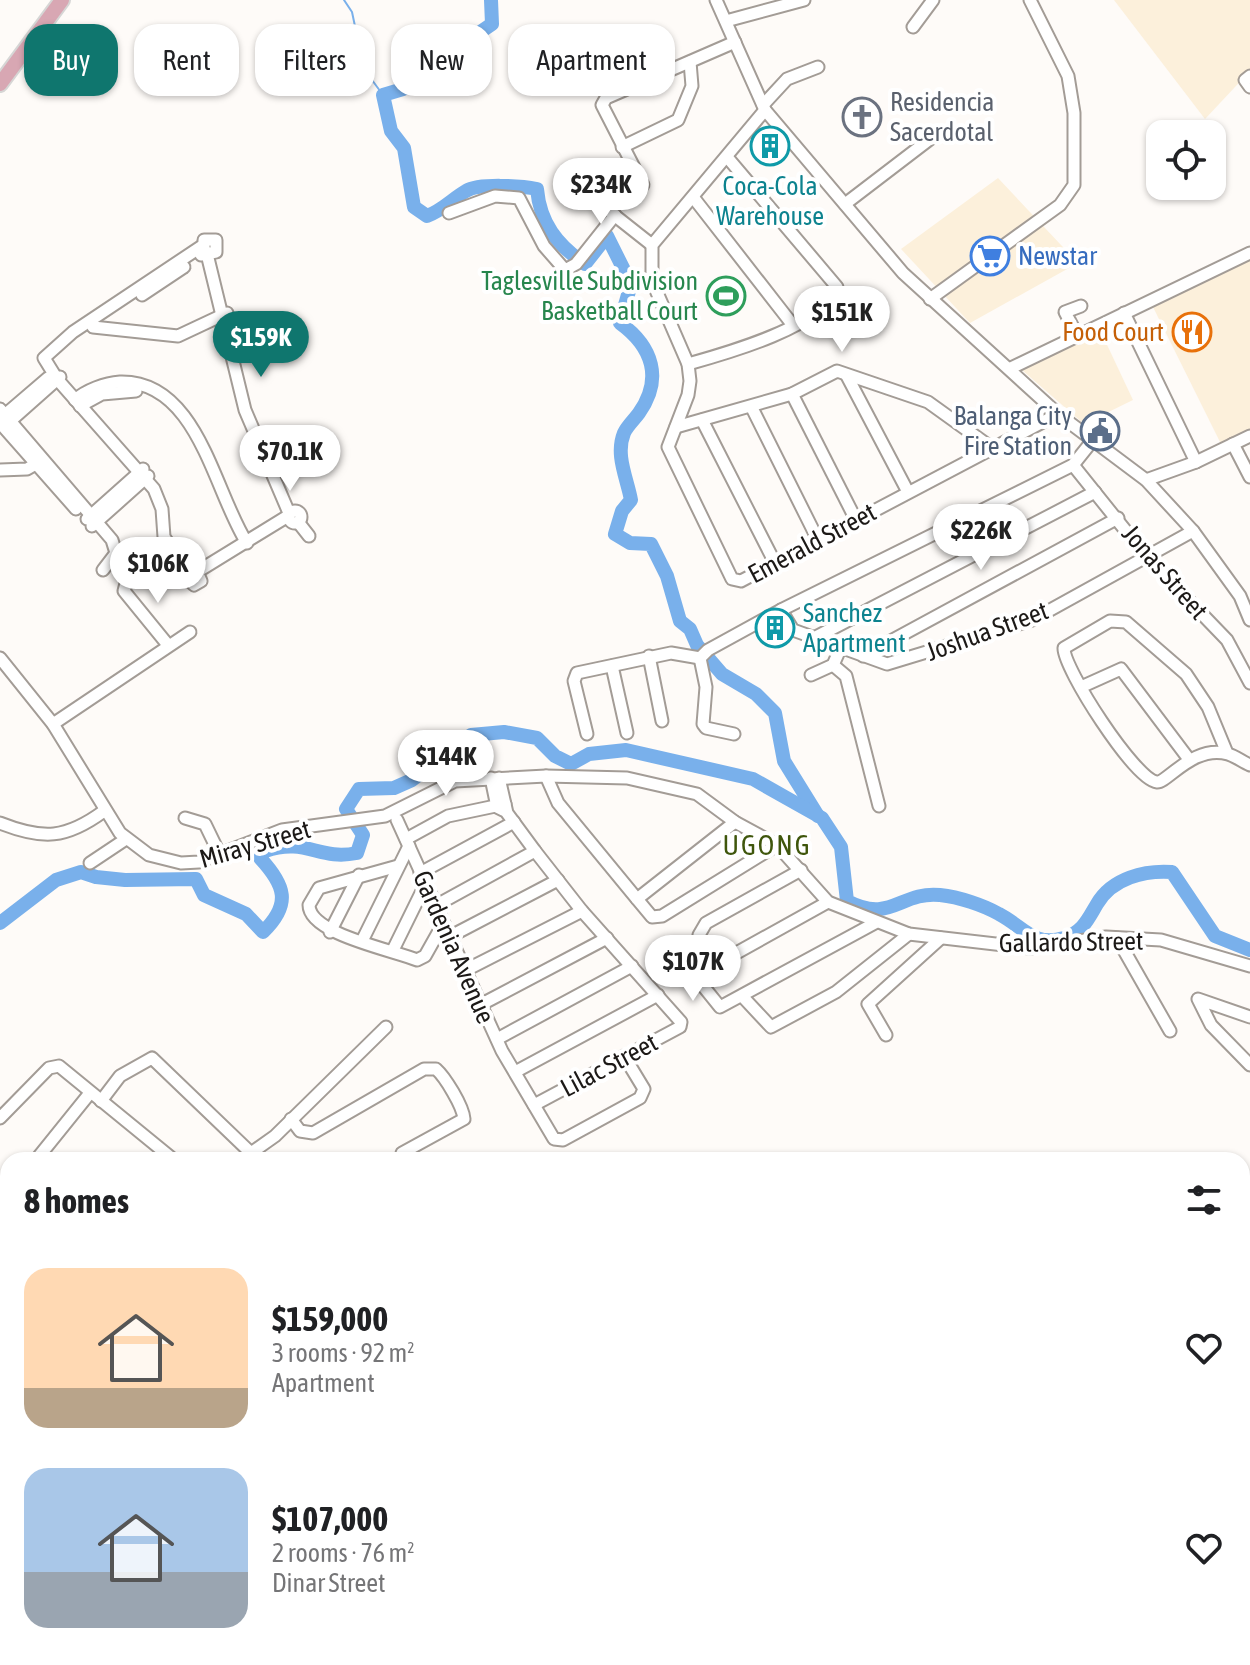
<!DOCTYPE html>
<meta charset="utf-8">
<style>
:root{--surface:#fff;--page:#f2f2f2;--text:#202124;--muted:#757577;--accent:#0f766e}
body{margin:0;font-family:"Asap Condensed",sans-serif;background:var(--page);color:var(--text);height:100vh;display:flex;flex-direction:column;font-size:30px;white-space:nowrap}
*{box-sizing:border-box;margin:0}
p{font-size:26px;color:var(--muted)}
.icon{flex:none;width:44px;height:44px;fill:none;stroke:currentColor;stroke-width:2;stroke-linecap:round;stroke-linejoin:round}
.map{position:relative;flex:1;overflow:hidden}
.details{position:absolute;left:0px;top:1152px;width:1250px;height:514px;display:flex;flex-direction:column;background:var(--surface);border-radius:24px 24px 0 0;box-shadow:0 2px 6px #0004}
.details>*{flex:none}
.banner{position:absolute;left:24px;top:24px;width:800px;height:72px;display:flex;gap:16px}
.controls{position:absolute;left:1146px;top:120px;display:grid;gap:16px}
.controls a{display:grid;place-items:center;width:80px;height:80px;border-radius:16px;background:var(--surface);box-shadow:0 2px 6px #0004;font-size:40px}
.price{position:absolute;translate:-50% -68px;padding:0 18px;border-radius:28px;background:#fff;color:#222;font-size:26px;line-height:52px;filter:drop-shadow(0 2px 4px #0008)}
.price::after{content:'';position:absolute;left:50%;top:48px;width:24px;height:18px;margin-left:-12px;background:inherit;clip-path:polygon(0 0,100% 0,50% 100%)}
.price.selected{background:var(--accent);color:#fff}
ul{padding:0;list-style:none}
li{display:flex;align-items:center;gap:24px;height:200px;padding:0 24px}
li span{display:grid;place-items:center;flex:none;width:224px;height:160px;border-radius:24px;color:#555}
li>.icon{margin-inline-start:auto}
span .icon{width:96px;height:96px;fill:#fffc;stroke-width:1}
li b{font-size:34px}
h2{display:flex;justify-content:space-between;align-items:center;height:96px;padding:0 24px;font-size:34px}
.chip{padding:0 28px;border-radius:24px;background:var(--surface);box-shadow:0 2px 6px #0004;font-size:28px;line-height:72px}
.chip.selected{background:var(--accent);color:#fff}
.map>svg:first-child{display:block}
.commercial{fill:#fcf0db}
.green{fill:#b9f8be}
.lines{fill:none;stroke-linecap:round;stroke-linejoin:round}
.stream{stroke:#79b0eb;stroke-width:2}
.river{stroke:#79b0eb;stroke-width:14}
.minor-casing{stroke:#a39c96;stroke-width:15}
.major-casing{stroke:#d6d6d5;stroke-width:18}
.minor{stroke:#fff;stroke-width:11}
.major{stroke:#d8a7b3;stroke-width:14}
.labels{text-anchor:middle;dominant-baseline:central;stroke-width:8;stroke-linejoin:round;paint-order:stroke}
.worship-label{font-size:26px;fill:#5b616d;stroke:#fff;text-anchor:start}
.culture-label{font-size:26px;fill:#0d838f;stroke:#fff}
.shop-label{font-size:26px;fill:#366cbe;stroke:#fff;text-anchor:start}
.leisure-label{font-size:26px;fill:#27864d;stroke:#fff;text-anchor:end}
.food-label{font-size:26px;fill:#c56008;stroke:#fff;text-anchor:end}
.service-label{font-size:26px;fill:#4e5e75;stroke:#fff;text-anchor:end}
.street-label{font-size:26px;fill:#1c1917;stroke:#fff}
.neighbourhood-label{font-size:28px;letter-spacing:2px;fill:#3f560c;stroke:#fff}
</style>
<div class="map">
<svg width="1250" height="1665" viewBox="0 0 1250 1665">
<rect width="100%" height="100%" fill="#fefbf8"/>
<g class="commercial">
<path d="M1114,0h136v71l-45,48z"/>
<path d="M998,178l80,85 -108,60 -69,-74z"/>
<path d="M1250,257v175l-28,14 -69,-139z"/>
<path d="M1101,332l32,68 -49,24 -62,-54z"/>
</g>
<path class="green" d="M733,277l12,15 -26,22 -13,-15z"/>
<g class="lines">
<g class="stream">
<path d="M344,0l8,12 12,57 19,26"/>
<path d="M1242,1518l8,1"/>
<path d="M788,1658h1"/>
<path d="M718,1665l12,-7"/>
</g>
<g class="river">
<path d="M491,0l1,24 -60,41 -12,1 -17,23 -20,6 8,36 13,17 10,59 13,9c16,-6 25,-17 39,-25 13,-8 56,-5 71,-2 3,34 20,56 48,75l22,-28 24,48 -11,39c33,24 43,56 19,90 -5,7 -12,13 -15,20 -9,22 3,45 7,67l-9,11 -7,23 15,9 21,1 16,32 13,45 10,8 7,16 25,29 34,20 19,19 9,48 34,55"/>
<path d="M0,923l56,-43 25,-8 15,5 29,3 71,-1 8,16 42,19 17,18c29,-28 22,-47 -3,-74l5,-7c42,-14 53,10 92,2l6,-18 -17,-26 13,-20 35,-1 18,-8 59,-45 33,-3 33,6 18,18 16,8 18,-10 37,-4 127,29 69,39 19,29 6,54c44,23 53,-10 93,-6 19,2 43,10 59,19 25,13 34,33 65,24 19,-6 24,-19 33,-34 15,-26 48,-34 75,-32l43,64 35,14"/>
</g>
<defs>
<g id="minor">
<path d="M716,0l49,110 138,163 155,141 88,66 47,51 47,65 10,24"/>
<path d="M726,21l78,-21"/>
<path d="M913,27l20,-27"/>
<path d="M1250,76l-5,4 5,7"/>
<path d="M763,105l24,-26 31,-12"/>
<path d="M765,110l-113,135v36l36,83 2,17 -2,14 -20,52 64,132 9,2 317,-167"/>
<path d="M622,147l56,-27 14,-34 -2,-24"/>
<path d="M571,181l81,64"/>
<path d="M643,185l-41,-80 4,-7 129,-56"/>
<path d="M693,197l99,127"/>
<path d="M845,204l85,-65"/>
<path d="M449,213l46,-17 24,2 25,48 21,24 11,-6 39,-49"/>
<path d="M207,254l38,156 44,103"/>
<path d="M201,255l15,-3v-12h-12v11"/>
<path d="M142,295l42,-28"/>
<path d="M930,299l130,-94 14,-20v-72l-6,-37 -38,-76"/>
<path d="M1124,313l72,149"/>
<path d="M93,327l85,9 49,-23"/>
<path d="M1078,337l-13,-25 16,-6"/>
<path d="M688,364c36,-10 138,-38 149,-77l-110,-130"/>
<path d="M1011,368l239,-115"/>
<path d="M847,376l61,116"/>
<path d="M792,394l64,126"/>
<path d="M75,400c11,-10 30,-17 45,-18 78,-2 94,110 127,161"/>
<path d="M80,406l22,-12 34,-3"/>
<path d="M752,408l66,132"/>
<path d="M0,409l112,131 4,13 -13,17"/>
<path d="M0,419l48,-41"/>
<path d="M702,420l73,143"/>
<path d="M0,423l76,86"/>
<path d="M7,424l53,-47"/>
<path d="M676,427l116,-33 45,-23 91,31 64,46"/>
<path d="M1233,444l17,33"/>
<path d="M1073,465l73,91 81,84 23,43"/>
<path d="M0,470l27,-1 14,-8"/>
<path d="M1146,480l50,-18 54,-26"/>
<circle cx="295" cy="517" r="6"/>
<path d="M87,519l56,-50"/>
<path d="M298,522l11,14"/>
<path d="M92,526l56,-50"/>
<path d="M144,566l-16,10 -4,15 44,54"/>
<path d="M198,574l3,7 -7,4 -4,-4 2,-6 96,-59"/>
<path d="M191,576l-27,-39 -2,-28 -8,-20 -97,-110 -13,-21 29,-26 129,-86"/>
<path d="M781,610l12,20 94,34 145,-44 161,-89"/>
<path d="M814,638l281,-146"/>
<path d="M649,656l13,65"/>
<path d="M863,656l255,-138"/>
<path d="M0,658l53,66 67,109 29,22 32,8 18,-1 83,-32 103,-14 70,-35 91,-5 81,2 70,16 38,28 42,23 51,57 81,32 121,14 76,-11 55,3 89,26"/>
<path d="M833,665l13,11 33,130"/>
<path d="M612,666l15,67"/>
<path d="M811,675l22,-10 8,-18"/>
<path d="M1081,687l40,-18 67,89"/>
<path d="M53,724l137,-92"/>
<path d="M587,734l-13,-53 3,-8 94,-20 29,5"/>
<path d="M734,734l-28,-6 -3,-4 3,-37 -6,-29 8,-8 73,-40 292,-145 20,-25"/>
<path d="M1227,753l-19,-46 -22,-33 -60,-52 -16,-1 -46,27c-1,20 71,132 93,134 10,1 37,-38 71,-28 7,2 15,8 22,11"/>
<path d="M546,776l12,27 79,96 98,-77"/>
<path d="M491,778l6,29 6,3"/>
<path d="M499,778l8,35 28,38 47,60 99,111 -1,5 -146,78"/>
<path d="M185,818l20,6 15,31"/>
<path d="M397,820l105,231 52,88 9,1 77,-42 4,-9 -20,-33"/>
<path d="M0,823c43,17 66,16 104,-12"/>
<path d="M406,839l42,-23 57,-12"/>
<path d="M90,863l36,-24"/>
<path d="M398,866l-79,22 -10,17c0,29 84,45 108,55l8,-4 18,-32"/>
<path d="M801,870l-95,53 -7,12 -4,41 25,31 155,-84"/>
<path d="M420,873l94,-51"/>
<path d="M637,899l15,18 10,-1 115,-71"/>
<path d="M435,906l100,-55"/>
<path d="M330,932l29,-57"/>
<path d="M449,937l109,-57"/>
<path d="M1117,938l53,93"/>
<path d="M362,941l47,-95"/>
<path d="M393,950l32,-65"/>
<path d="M464,971l118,-60"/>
<path d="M695,976l133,-74"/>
<path d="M742,996l29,31 65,-35 73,-58"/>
<path d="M480,1005l127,-67"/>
<path d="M1250,1017l-52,-18 13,26 39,40"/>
<path d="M886,1035l-18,-31 73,-66"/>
<path d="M497,1039l135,-73"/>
<path d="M515,1072l143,-77"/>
<path d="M101,1101l19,-25 32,-18 99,95 24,-17 111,-109"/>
<path d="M0,1118l49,-50 10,-2 115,94"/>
<path d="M291,1119l9,12 13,2 111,-64h12c9,8 27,37 28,50l-62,34"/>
<path d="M36,1160l54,-67"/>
<path d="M0,1357l8,-7"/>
<path d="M0,1443l8,8"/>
<path d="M0,1503l8,-4"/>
<path d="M0,1557l8,-4"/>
<path d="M1242,1569h8"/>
<path d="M544,1658l4,7"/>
<path d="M995,1658l2,7"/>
<path d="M1156,1658l3,7"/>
<path d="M46,1665l12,-7"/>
<path d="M233,1665v-7"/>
<path d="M274,1665l1,-7"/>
<path d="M425,1665l11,-7"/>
<path d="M517,1665l14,-7"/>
<path d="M1117,1665l21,-7"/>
<path d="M1231,1665l19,-8"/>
</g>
<path id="major" d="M0,84l62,-84"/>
</defs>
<use href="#minor" class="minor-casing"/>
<use href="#major" class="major-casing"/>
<use href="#minor" class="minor"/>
<use href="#major" class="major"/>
</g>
<defs>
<symbol id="church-ring" viewBox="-11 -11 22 22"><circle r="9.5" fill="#fff" stroke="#6b7280" stroke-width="1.5"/><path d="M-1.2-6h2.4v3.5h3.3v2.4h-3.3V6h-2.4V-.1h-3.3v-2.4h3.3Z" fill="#6b7280"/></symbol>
<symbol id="building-ring" viewBox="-11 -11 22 22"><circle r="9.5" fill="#fff" stroke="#0f9aa8" stroke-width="1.5"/><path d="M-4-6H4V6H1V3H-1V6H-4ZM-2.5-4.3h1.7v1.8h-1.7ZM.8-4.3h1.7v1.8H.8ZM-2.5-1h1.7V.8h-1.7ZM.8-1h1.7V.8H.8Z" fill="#0f9aa8"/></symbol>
<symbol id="supermarket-ring" viewBox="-11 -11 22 22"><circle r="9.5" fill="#fff" stroke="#3f7fe0" stroke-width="1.5"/><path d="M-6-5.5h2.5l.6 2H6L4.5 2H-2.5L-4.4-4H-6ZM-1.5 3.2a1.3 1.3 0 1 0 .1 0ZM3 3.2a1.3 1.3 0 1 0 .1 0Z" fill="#3f7fe0"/></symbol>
<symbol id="stadium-ring" viewBox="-11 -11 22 22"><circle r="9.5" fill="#fff" stroke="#2e9e5b" stroke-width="1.5"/><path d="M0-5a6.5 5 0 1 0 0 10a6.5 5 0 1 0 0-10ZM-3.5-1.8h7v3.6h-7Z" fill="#2e9e5b"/></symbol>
<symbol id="restaurant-ring" viewBox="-11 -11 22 22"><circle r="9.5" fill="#fff" stroke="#e8710a" stroke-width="1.5"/><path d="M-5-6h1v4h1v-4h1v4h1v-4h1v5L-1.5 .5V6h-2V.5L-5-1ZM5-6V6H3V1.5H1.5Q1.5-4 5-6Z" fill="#e8710a"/></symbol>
<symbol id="civic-ring" viewBox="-11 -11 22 22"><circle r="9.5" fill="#fff" stroke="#5c6f8a" stroke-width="1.5"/><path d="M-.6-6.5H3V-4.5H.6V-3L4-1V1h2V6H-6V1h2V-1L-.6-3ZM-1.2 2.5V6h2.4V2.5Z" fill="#5c6f8a"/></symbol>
</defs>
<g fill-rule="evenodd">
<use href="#church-ring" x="840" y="95" width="44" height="44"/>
<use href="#building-ring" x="748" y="124" width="44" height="44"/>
<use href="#supermarket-ring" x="968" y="234" width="44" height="44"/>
<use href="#stadium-ring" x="704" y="274" width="44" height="44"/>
<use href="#restaurant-ring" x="1170" y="310" width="44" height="44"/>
<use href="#civic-ring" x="1078" y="409" width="44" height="44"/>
<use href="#building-ring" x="753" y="606" width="44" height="44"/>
</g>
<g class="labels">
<g class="worship-label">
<text x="890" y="102">Residencia<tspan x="890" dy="30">Sacerdotal</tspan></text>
</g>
<g class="culture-label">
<text x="770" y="186">Coca-Cola<tspan x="770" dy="30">Warehouse</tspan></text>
<text x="803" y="613" text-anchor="start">Sanchez<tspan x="803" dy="30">Apartment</tspan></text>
</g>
<g class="shop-label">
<text x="1018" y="256">Newstar</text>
</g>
<g class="leisure-label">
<text x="698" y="281">Taglesville Subdivision<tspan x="698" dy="30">Basketball Court</tspan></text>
</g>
<g class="food-label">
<text x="1164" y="332">Food Court</text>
</g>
<g class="service-label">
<text x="1072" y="416">Balanga City<tspan x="1072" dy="30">Fire Station</tspan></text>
</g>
<g class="street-label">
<text transform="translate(812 543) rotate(-28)">Emerald Street</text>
<text transform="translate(1165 572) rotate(49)">Jonas Street</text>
<text transform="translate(987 631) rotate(-20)">Joshua Street</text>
<text transform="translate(255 844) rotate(-16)">Miray Street</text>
<text transform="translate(1071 942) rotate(-1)">Gallardo Street</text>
<text transform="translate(454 947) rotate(66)">Gardenia Avenue</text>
<text transform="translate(609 1065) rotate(-28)">Lilac Street</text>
</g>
<g class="neighbourhood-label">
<text x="767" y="845">UGONG</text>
</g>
</g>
</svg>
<div class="controls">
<a><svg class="icon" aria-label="locate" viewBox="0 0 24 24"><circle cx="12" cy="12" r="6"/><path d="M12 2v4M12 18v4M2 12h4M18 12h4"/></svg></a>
</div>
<b class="price" style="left:601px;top:226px">$234K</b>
<b class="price" style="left:842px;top:354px">$151K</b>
<b class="price selected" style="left:261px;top:379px">$159K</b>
<b class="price" style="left:290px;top:493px">$70.1K</b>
<b class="price" style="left:981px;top:572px">$226K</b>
<b class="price" style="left:158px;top:605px">$106K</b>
<b class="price" style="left:446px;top:798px">$144K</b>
<b class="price" style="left:693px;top:1003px">$107K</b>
<div class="banner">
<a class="chip selected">Buy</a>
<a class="chip">Rent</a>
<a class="chip">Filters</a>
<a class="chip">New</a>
<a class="chip">Apartment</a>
</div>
<section class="details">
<h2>8 homes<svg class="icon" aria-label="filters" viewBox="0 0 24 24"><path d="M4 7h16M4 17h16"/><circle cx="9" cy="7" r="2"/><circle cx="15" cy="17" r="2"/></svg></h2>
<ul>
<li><span style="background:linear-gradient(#ffd9b3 75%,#b9a48a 0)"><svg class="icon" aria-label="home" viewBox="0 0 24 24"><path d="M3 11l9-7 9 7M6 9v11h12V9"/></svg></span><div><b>$159,000</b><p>3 rooms · 92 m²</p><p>Apartment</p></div><svg class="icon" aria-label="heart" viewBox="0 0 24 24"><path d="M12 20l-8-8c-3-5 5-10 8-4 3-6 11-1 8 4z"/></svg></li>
<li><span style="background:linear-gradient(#a9c7e8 65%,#9aa5b1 0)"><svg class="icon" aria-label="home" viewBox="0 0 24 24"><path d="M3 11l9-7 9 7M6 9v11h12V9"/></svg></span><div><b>$107,000</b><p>2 rooms · 76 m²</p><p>Dinar Street</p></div><svg class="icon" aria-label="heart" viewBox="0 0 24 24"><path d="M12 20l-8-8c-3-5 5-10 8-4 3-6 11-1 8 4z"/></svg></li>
</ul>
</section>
</div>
